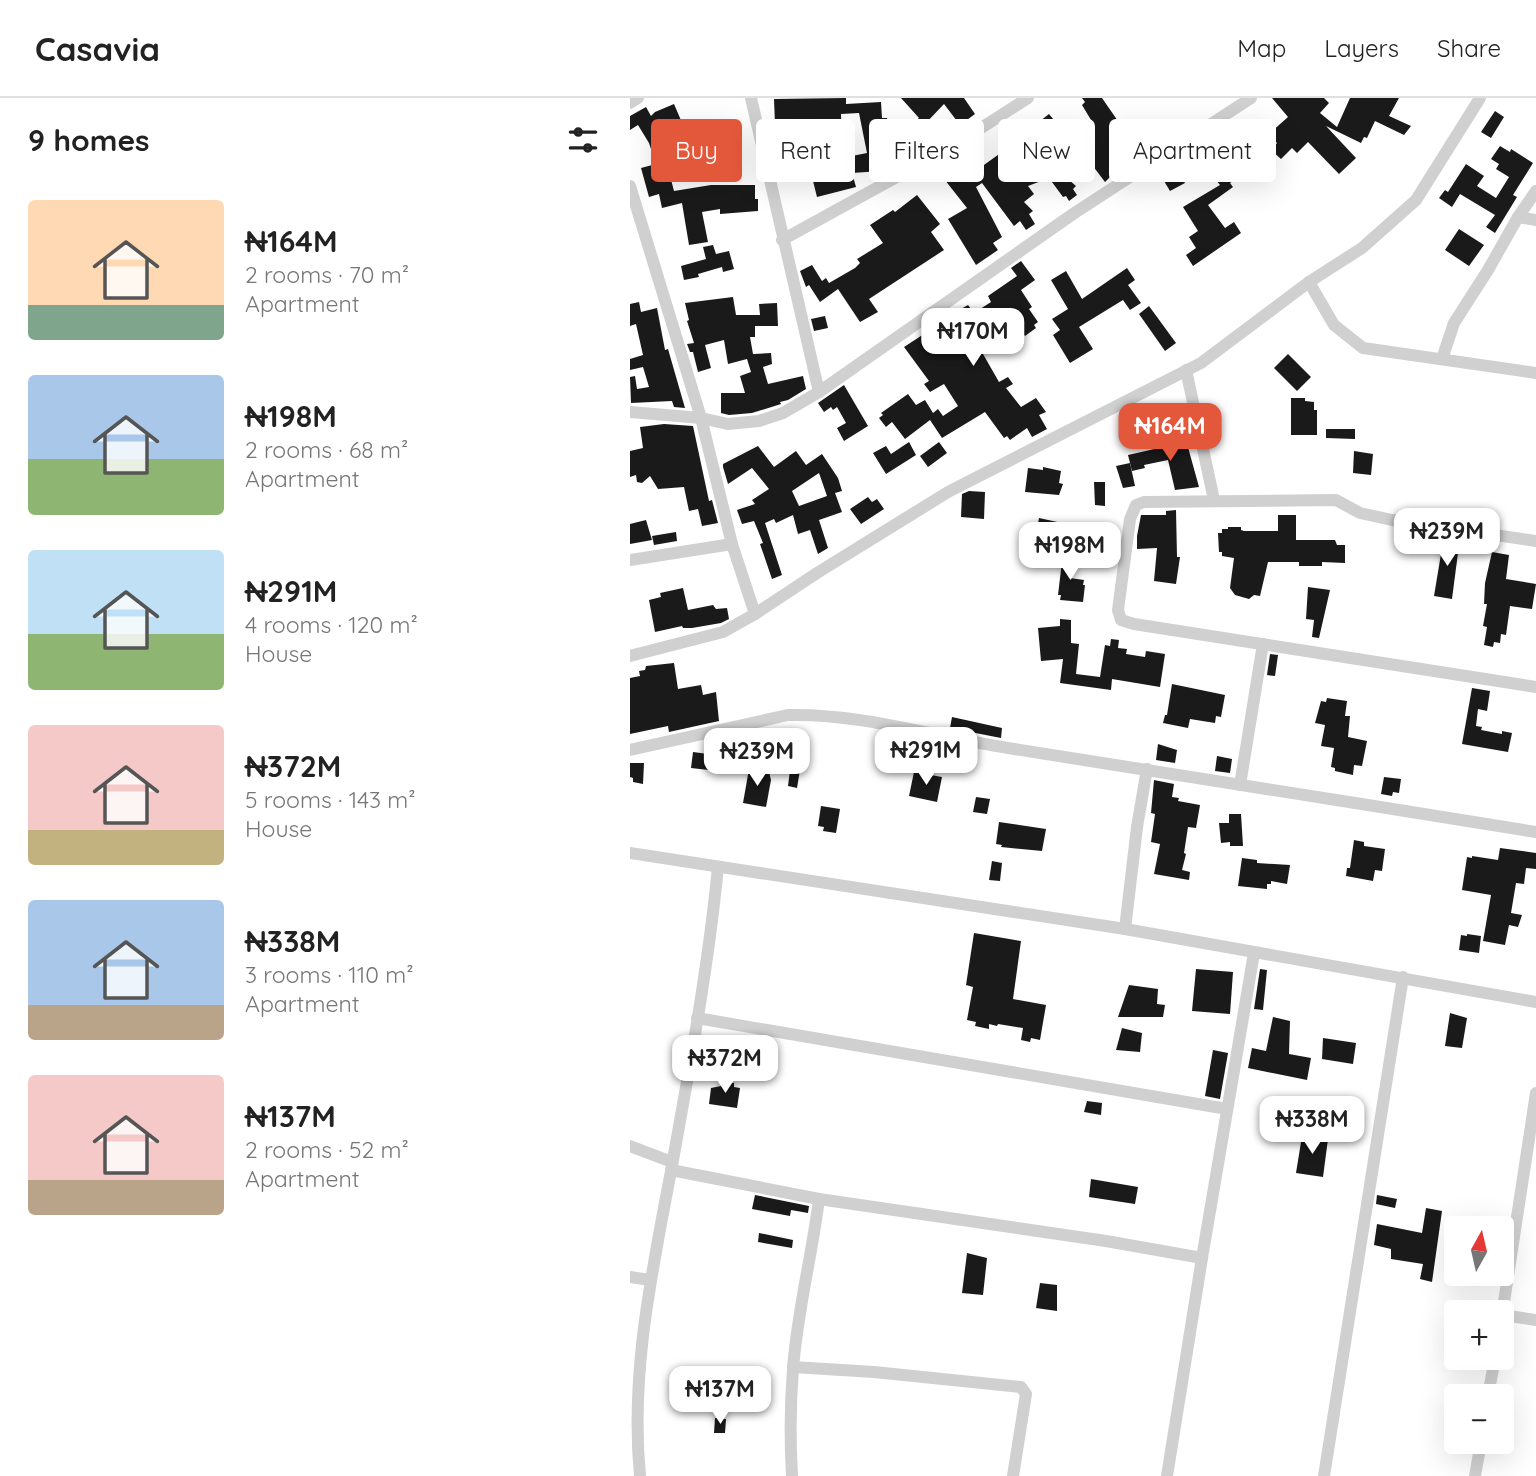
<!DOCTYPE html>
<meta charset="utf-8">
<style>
:root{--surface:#fff;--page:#f6f6f6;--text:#222;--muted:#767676;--line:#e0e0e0;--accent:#e3573b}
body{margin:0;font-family:Quicksand,sans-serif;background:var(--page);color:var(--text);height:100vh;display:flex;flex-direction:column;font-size:26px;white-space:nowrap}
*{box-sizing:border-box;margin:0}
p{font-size:23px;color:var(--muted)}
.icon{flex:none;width:38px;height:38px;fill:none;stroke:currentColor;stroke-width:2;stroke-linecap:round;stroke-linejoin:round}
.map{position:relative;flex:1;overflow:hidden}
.panel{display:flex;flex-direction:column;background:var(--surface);width:630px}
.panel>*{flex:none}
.guide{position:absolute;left:21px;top:21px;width:665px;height:63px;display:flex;gap:14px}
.needle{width:46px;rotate:8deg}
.controls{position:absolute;left:814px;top:1118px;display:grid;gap:14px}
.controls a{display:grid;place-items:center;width:70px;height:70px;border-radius:7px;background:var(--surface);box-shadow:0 7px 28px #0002;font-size:35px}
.price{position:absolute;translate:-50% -60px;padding:0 16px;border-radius:14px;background:#fff;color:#222;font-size:23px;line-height:46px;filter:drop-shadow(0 2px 4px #0008)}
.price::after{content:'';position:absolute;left:50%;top:42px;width:21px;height:16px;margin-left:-10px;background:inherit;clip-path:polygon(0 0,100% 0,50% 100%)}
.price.current{background:var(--accent);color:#fff}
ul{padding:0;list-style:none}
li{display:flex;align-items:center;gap:21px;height:175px;padding:0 28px}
li span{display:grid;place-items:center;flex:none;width:196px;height:140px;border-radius:7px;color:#555}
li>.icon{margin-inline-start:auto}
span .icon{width:84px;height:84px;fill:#fffc;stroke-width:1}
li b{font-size:30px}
h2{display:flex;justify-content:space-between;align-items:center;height:84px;padding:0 28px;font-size:30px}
.chip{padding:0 24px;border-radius:7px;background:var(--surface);box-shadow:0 7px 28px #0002;font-size:24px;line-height:63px}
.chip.current{background:var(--accent);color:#fff}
header{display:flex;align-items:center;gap:42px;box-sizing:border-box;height:98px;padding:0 35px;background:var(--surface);border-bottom:2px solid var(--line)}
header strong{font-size:33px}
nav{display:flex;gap:38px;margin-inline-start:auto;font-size:24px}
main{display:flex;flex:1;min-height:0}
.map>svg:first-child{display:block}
.building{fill:#1a1a1a;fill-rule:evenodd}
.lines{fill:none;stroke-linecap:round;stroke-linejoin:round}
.minor{stroke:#d0d0d0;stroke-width:12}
</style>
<header>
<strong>Casavia</strong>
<nav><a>Map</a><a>Layers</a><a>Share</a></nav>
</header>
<main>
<section class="panel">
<h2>9 homes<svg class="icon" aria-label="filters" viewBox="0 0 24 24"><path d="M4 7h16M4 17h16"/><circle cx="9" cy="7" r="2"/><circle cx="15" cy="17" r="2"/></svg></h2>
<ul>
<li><span style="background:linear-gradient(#ffd9b3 75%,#7fa58c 0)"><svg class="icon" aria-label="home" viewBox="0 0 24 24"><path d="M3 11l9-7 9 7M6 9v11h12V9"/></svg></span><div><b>₦164M</b><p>2 rooms · 70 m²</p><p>Apartment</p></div></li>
<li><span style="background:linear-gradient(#a9c7e8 60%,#8fb573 0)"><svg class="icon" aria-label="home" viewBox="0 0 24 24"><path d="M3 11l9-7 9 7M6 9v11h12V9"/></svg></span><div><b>₦198M</b><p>2 rooms · 68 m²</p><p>Apartment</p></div></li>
<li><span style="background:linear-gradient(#bfe0f5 60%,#8fb573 0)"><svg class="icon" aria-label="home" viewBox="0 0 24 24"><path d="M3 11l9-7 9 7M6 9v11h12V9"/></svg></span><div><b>₦291M</b><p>4 rooms · 120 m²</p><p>House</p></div></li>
<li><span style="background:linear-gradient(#f6c9c9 75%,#c2b280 0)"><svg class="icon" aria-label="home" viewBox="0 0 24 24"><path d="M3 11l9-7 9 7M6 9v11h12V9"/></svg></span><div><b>₦372M</b><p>5 rooms · 143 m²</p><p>House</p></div></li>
<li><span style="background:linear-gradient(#a9c7e8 75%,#b9a48a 0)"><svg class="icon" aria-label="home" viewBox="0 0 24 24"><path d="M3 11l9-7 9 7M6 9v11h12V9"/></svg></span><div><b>₦338M</b><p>3 rooms · 110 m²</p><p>Apartment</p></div></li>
<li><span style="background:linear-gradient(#f6c9c9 75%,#b9a48a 0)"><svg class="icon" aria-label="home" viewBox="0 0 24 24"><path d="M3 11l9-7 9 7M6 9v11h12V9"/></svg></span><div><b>₦137M</b><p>2 rooms · 52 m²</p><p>Apartment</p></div></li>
</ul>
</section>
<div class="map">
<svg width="906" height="1378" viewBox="0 0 906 1378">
<rect width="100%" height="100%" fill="#fff"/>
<g class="building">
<path d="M216,0v6l35,-2 1,16h5l8,38 3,-1 3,10 -19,9 -1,-3 -29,2 4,14 -39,10 -5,-20 8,-2 -1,-20h-6l-1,-34 -19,2 1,12 -18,2 2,6 -7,1 -5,-19 9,-1 -1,-25zM229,15l8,40 -25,5 -1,-44z"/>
<path d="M271,0h63l11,16 -15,11 -16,-21 -21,22 14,19 -14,7 -20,-22 16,-12z"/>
<path d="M452,0h20l27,39 -4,4 3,5 -13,13 2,4 -4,2 3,6 -11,11 -34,-45 23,-12 -12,-20 3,-3z"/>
<path d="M642,0h52l5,5 -9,10 17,14 13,-29h49l-10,18 22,10 -7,9 -29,-14 -8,17 -3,-1 -3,6 -35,-17 30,32 -17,16 -31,-32 -11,11 -5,-5 -11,11 -10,-9 6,-7 -8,-9 19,-17z"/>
<path d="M44,6l9,21 -23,12 11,30 -3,1 6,23 37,-6h44v14h3v12l-38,3v-5l-18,3 6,30 -19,3 -7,-42 -20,5 -3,-14 -10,3 -8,-29 15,-4 -7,-21 -11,-18 -8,5v-14l16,-9 5,9 4,-4z"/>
<path d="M865,13l9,6 -13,21 -10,-6z"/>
<path d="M419,16l14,17 -18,14 16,28 15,13 -3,3 4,6 -8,6 -3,-5 -3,1 -14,-19 -21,8 6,8 -10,8 9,9 -4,3 6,10 -9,6 -6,-9 -6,5 -32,-43 -6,4 26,50 -9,6 5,7 -22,15 -28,-46 19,-11 -30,-38 20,-13 13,18 32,-23 7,10 14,-10 -13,-19 4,-3 -2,-2 11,-9 7,10z"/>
<path d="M870,48l10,6 1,-3 22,14 -20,32 4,2 -22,36 -9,-6 9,-12 -35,-21 -8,13 -13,-9 6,-8 3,2 18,-28 18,12 -7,10 19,12 13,-21 -13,-8 3,-5 -8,-5z"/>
<path d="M605,51l14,22 -19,12 3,4 -25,18 17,23 9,-6 7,11 -48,33 -7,-11 10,-7 -7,-11 9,-6 -15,-24 37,-22 -11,-14 10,-7 -3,-4z"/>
<path d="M543,65l12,20 -15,8 -12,-20z"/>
<path d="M287,97l23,29 -9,8 13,18 -75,49 9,13 -18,10 -22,-33 -18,13 -11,-17 -3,2 -6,-16 12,-6 10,16 4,-3 3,5 26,-15 5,-5 -3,-4 26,-16 -13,-18 23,-15 2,2z"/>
<path d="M829,131l25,16 -15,21 -24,-16z"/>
<path d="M83,147l3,9 13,-3 5,18 -11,3 -1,-5 -24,7 1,3 -15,3 -3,-14 25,-7 -3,-12z"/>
<path d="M391,163l14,19 -14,10 11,17 -3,2 9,13 -4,3 2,3 -11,8 -2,-2 -17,11 -2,-3 -21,12 16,28 9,-5 5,7 -7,4 15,19 15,-9 10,14 -7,3 8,14 -15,8 -5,-9 -17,12 -3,-4 -3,2 -19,-26 -43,26 -12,-18 -25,19 -13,-17 -6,5 -7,-9 4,-3 -2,-2 27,-19 8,11 9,-5 8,13 5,-4 5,7 15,-10 -14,-22 -14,8 -6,-8 5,-3 -25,-34 43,-28 5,8 15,-9 -6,-9 7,-4 6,8 17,-11 -3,-6 29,-20 -6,-8z"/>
<path d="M497,170l8,12 -7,5 13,18 -11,7 -7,-10 -44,27 14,22 -23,14 -17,-28 7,-5 -8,-11 16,-10 -17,-29 15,-9 16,28z"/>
<path d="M103,199l3,18h24l-1,-11 18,-1 1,23h-23v11h-5l3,17 18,-1 1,11 -9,3 5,17 35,-8 3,13 -18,11 -8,2 1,2 -29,9 -23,2 -8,-2v-20h24l-5,-17 11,-4 -4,-13 -19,5 -4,-24 -19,5 6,23 -13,4 -5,-20h-3l-3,-8 7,-1 -7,-22 2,-1 -4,-17z"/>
<path d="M9,204l2,10 16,-4 8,42 3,-1 17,59 -11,-1 -2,-6 -41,2 -1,-26 5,-1 2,13 12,-2 -6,-20 -13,3v-11l13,-4 -7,-31 -6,2v-22z"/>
<path d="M519,208l27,37 -11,8 -26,-37z"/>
<path d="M195,218l3,12 -14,3 -3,-12z"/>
<path d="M658,256l23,23 -14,14 -23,-23z"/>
<path d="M214,287l24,41 -24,15 -7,-13 9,-5 -9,-16 -4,3 -2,-3 -7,5 -6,-9z"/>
<path d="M661,300h14v3l9,1v8h3v25h-26z"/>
<path d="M34,326l29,2 16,75 3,-1 6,23 -16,3 -4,-17 -9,2 -5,-24 -26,2 -8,-13 -8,7 -5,-1 -1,-7 -6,2v-26l13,-3 -3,-21z"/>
<path d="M696,331h29v10l-29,-1z"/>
<path d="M538,341l18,1 13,47 -24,3 -7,-30 -24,5 1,3 -13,3 -4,-16 40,-9z"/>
<path d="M279,344l7,13 -30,19 -13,-21 13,-7 5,8z"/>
<path d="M309,344l8,11 -19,14 -8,-11z"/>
<path d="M128,348l16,21 22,-16 10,14 16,-11 16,24 4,13 -7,2 7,19 -23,8 9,28 -10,6 -8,-24 -12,4 -5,-19 -17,8 -2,-4 -9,4 17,52 -10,4 -12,-35 3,-1 -9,-22 -12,3 -5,-14 18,-6 -3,-4 17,-11 -17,-21 -24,16 -5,-17v-3zM189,375l8,23 -28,10 -7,-15z"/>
<path d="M724,353l19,3 -2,21 -18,-2z"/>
<path d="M500,365l5,23 -12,2 -7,-22z"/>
<path d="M413,369l18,4 -2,12 4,1 -4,11 -34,-3 3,-24 15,2z"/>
<path d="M464,384h11v24l-10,-1z"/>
<path d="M339,393l16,1 -1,27 -23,-2 1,-23z"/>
<path d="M238,399l4,5 5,-3 7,10 -23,15 -11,-15z"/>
<path d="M546,412l1,47h3l-4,27 -22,-3 3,-33 -20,1v-13l4,-21h25v-4z"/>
<path d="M648,417h18v25h39l2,5h8v18l-23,-1v4h-23v-4h-31l-8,34 -6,-1 -5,4 -14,-4 -5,-7 4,-30 -12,-2v-4h-3l-1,-19h4v-4h6v-2h13v3l3,1h34z"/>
<path d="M409,420l32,7 -1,26 -36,-5z"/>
<path d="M16,422l6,20 -22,4v-20z"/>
<path d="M46,434l1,9 -23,4 -2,-9z"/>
<path d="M814,438l12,2 3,7 -7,54 -18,-3z"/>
<path d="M862,454l17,3 -3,24 30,5 -4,25 -22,-3 -4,29 -5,-1 -1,9 -6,-1 -1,5 -9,-2 3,-18 -4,-1 4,-22h-3l1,-21z"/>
<path d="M433,455l11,2 -4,23 14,2 -1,5h2l-2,17 -23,-2 1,-5h-3z"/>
<path d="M678,489l22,3 -11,48 -7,-1 2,-17 -8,-1z"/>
<path d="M53,490l5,22 25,-5 3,4 11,-1 2,11 -8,4 -29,5h-9l-1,-2 -27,6 -6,-32 12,-3 -1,-4z"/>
<path d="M430,521l11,1v23l8,1 -3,30 24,3 5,-32 5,1 1,-7 8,1 -1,8 9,1 -1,5 19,3 1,-6 19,3 -5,33 -48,-8 -1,11 -51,-7 3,-24 -22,2 -3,-33 22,-2z"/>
<path d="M640,556l8,1 -3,21 -8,-1z"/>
<path d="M44,565l4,26 23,-4 2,10 13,-3 3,29 -50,11 -1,-6 -38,8v-56l10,-2 -1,-5 6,-1 1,-4z"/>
<path d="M542,586l53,11 -4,22 -5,-1 -1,7 -25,-4 -2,9 -25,-5 2,-8h2z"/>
<path d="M842,590l18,3 -3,20 -9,-2 -2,17 6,1 -1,3 21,4v-3l10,2 -4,19 -46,-8z"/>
<path d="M697,600l20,3 -2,15h5l-2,21 19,4 -5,25 -8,-1 -1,10 -18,-4v-3l-4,-1 3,-19 -13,-2 4,-21 -10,-2 6,-22 5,1z"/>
<path d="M322,619l50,11 -1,10 -51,-10z"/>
<path d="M528,646l19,6 -2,13 -19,-3z"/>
<path d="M63,654l53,7 -2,15 -53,-6z"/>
<path d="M587,658l15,3 -2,14 -15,-2z"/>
<path d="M161,664l10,2 -4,24 -9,-2z"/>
<path d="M0,665h14l-1,21 -10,-2v-4l-3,-1z"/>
<path d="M119,671l20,3 2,8 -5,27 -23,-4z"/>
<path d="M284,674l28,5 -5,25 -28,-6z"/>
<path d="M754,679l17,2 -2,14 -6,-1 -1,4 -11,-2z"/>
<path d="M524,682l20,4 -2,13 7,1 -1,3 22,4 -4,23 -8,-1 -4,26 2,1 -4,16 8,2 -1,8 -35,-6 6,-30 -9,-2 4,-28 -4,-1z"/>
<path d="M346,699l14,2 -3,15 -14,-2z"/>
<path d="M191,708l19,3 -4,24 -13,-2 1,-4 -6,-1z"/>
<path d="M599,716h12l2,32h-13v-4l-9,1 -2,-20h10z"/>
<path d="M369,724l47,7 -4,22 -41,-4 1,-2 -6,-1z"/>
<path d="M724,742l10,2v4l21,3 -3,22 -7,-1 -2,11 -27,-5 1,-8h3z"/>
<path d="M870,750l36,5v16l-10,-1 -2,16 -8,-1 -5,30 11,2 -4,12 -9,-2 -4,20 -22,-4 8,-46 -29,-5 5,-33 5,1v-2l26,4z"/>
<path d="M612,760l15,2v3l33,2 -3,19 -16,-3v3h-4v5l-29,-3z"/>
<path d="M362,763l10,2 -2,18 -11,-1z"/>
<path d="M344,835l47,8 -8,58 33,6 -6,35 -9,-2 -1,4 -9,-2 2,-12 -25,-4 -1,2 -8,-2v5l-14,-3 1,-4 -9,-2 6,-33 -7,-2z"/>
<path d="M837,836l14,2 -2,17 -20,-3 2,-15 6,1z"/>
<path d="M566,871l37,3 -3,42 -38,-3z"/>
<path d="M630,871l7,1 -4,40 -9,-1z"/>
<path d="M499,887l29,4 -1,15 8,1 -2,12h-45z"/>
<path d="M820,915l17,5 -5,30 -17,-2z"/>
<path d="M643,919l17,4 -1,33 22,4 -4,22 -59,-12 4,-20 14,3z"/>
<path d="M492,930l20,5 -2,19 -24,-2z"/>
<path d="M693,940l33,5 -3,21 -31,-5z"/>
<path d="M583,952l15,3 -8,46 -15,-3z"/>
<path d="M91,983l13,2v4l6,1 -3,20 -28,-4 2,-16 10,-2z"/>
<path d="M457,1003l15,2 -1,12 -17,-3z"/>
<path d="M659,1021l14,2 -2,12 -15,-3z"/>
<path d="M672,1038l26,3 -5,38 -27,-4z"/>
<path d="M461,1081l47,8 -3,17 -46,-7z"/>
<path d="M125,1097l54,11 -1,7 -17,-3 -1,6 -38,-7z"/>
<path d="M747,1097l20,4 -2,9 -19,-4z"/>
<path d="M796,1110l16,3 -10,71 -12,-3 3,-15 -32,-5v-10l-17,-4 3,-21 45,9z"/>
<path d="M129,1135l34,7 -1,8 -34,-6z"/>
<path d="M337,1155l20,5 -4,37 -21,-2z"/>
<path d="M410,1185l17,2v26l-21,-3z"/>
<path d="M85,1320l11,1 -1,14h-11z"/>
</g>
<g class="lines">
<g class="minor">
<path d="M121,0l68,294"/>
<path d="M0,5l8,-5"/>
<path d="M0,88l71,232 31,126 23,70"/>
<path d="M888,119l18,3"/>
<path d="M152,142l171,-94 75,-48"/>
<path d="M679,184l25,43 29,23 173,25"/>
<path d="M812,261l12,-36 34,-53 30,-53 18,-26"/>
<path d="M556,272l28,130"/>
<path d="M0,314l71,6 27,6 31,-3 24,-8 36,-21 254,-178 178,-116"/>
<path d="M906,443l-144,-21 -32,-7 -24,-13 -192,2 -8,3 -6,14 -12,91 3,10 13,4 402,63"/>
<path d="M0,462l102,-16"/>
<path d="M0,558l93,-24 32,-18 62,-41 131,-81 253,-129 108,-81 53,-34 54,-48 64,-102"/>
<path d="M0,652l158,-35c72,-2 148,22 220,33 176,27 352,56 528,84"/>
<path d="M610,687l23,-141"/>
<path d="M0,755l495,76 411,73"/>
<path d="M495,831l12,-102 10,-58"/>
<path d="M67,920l530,91"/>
<path d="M906,995l-34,222 34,5"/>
<path d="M0,1048l42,16"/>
<path d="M41,1072l148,29 287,42 96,17 -35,218"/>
<path d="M572,1160l52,-305"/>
<path d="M0,1179l20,3"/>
<path d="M163,1269l81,5 147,15 5,7 -13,82"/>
<path d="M858,1298l7,-38"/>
<path d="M10,1378c-10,-103 12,-204 31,-305 18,-100 37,-202 47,-304"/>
<path d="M162,1378c-2,-36 -2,-71 1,-107 4,-57 19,-113 26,-170"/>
<path d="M694,1378l79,-499"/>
<path d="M845,1378l6,-34"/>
</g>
</g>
</svg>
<div class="controls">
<a><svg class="needle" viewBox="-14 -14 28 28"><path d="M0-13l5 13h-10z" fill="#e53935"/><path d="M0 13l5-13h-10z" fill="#767676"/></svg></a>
<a>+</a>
<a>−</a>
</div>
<b class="price" style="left:343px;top:270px">₦170M</b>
<b class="price current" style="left:540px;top:365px">₦164M</b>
<b class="price" style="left:817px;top:470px">₦239M</b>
<b class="price" style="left:440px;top:484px">₦198M</b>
<b class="price" style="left:296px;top:689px">₦291M</b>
<b class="price" style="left:127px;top:690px">₦239M</b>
<b class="price" style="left:95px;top:997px">₦372M</b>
<b class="price" style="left:682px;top:1058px">₦338M</b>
<b class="price" style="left:90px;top:1328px">₦137M</b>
<div class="guide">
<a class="chip current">Buy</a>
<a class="chip">Rent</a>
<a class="chip">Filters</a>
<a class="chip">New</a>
<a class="chip">Apartment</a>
</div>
</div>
</main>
